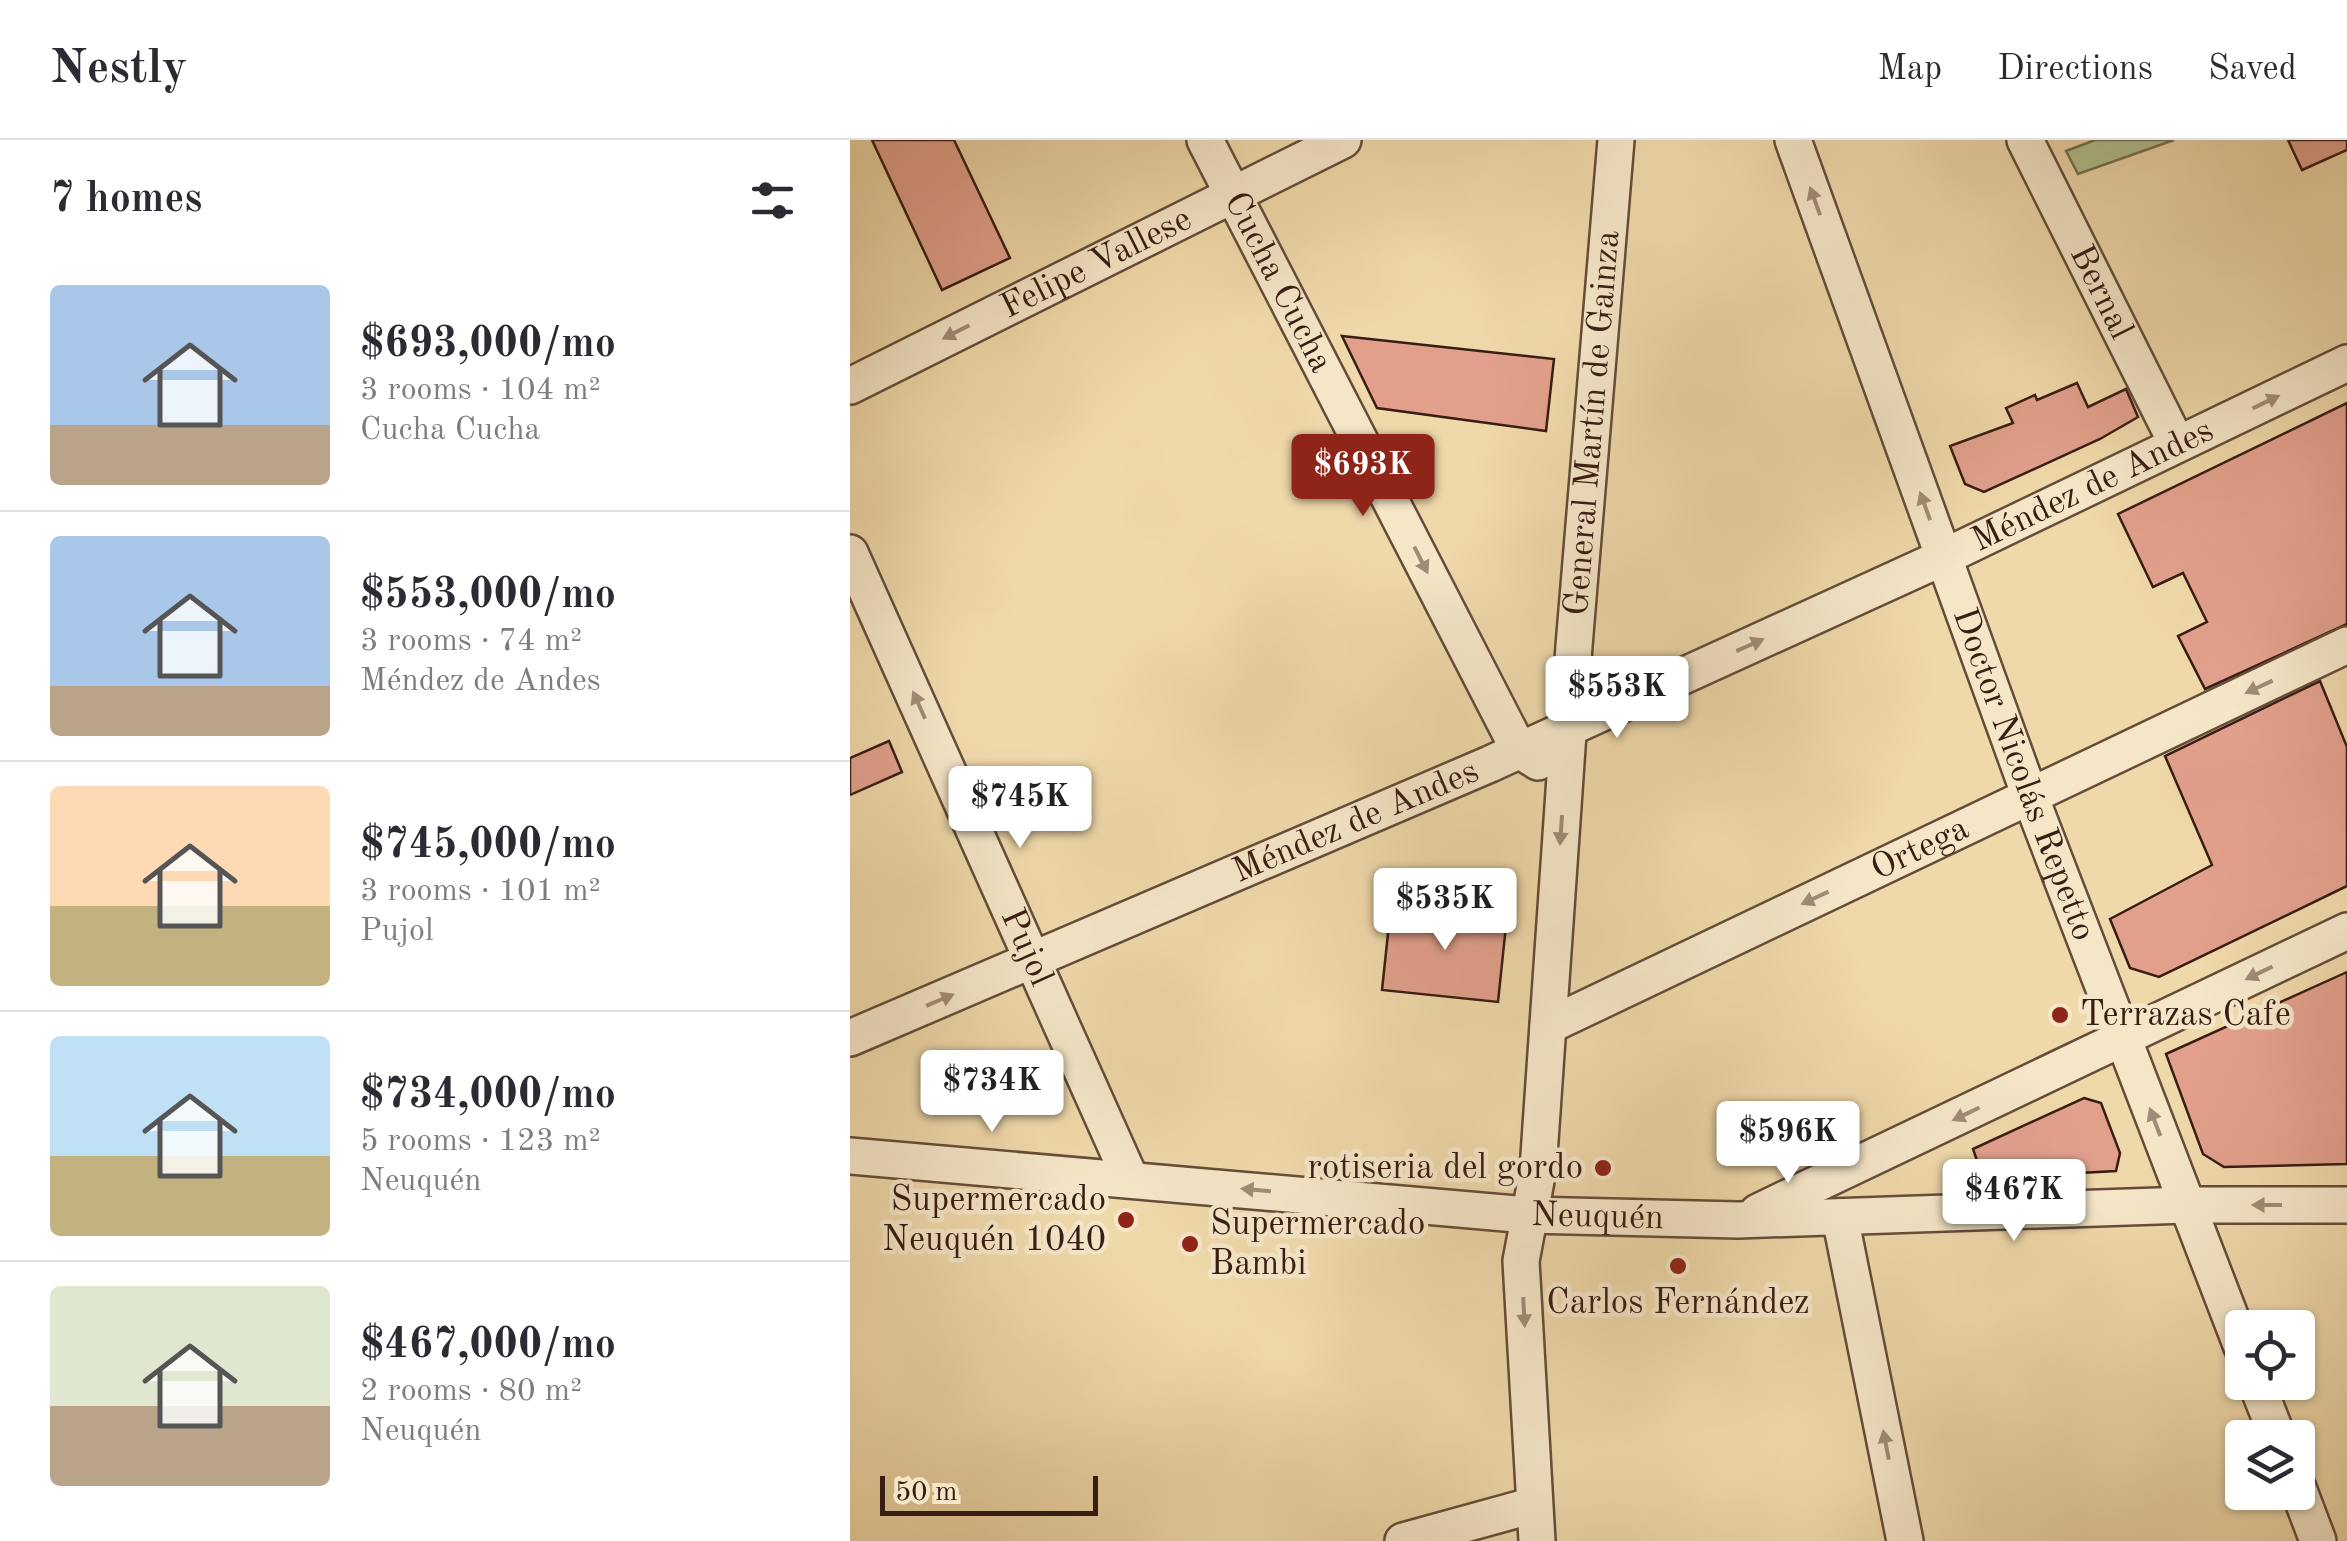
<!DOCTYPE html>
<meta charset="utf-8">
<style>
:root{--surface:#fff;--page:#f7f7f7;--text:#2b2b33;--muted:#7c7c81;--line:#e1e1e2;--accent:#8f2418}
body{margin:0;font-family:"Old Standard TT",serif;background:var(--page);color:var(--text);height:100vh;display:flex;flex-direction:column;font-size:38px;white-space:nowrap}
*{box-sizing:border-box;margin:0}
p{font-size:32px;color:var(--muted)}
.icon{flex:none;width:55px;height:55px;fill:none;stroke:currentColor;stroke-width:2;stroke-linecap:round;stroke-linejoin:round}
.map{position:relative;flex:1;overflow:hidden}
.details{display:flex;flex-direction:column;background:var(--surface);width:850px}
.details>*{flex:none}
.controls{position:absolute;left:1375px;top:1170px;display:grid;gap:20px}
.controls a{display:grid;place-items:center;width:90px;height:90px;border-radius:10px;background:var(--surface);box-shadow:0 2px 8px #0004;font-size:50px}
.scale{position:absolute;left:30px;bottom:25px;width:218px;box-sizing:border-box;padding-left:10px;border:5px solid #381d12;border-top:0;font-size:28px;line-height:35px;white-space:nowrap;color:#381d12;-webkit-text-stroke:8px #f5e6c8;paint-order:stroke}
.price{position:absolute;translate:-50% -85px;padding:0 22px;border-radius:10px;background:#fff;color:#222;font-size:32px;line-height:65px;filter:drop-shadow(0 2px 5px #0008)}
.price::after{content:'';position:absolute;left:50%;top:60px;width:30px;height:22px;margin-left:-15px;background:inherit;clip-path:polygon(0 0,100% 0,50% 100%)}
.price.active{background:var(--accent);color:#fff}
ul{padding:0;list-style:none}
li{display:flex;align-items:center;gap:30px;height:250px;padding:0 50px}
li+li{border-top:2px solid var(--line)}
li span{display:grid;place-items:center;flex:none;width:280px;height:200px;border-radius:10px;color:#555}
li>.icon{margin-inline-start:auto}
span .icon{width:120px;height:120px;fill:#fffc;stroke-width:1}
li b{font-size:42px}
h2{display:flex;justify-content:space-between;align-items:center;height:120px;padding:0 50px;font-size:42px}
header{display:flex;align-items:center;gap:60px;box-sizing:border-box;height:140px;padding:0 50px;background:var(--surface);border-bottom:2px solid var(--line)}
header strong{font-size:48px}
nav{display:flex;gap:55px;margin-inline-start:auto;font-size:35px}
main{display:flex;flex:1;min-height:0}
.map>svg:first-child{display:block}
.green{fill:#b2c08e;stroke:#756e50;stroke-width:2.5}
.building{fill:#e2a08c;stroke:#381d12;stroke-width:2.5}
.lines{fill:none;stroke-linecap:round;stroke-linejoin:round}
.street-casing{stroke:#664c38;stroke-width:40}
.street{stroke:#f5e6c8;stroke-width:35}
.oneway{fill:#a08c76}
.poi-dot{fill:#8f2418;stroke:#f5e6c8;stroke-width:4}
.labels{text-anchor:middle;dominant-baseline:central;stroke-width:9;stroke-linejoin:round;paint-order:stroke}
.street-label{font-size:35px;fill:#381d12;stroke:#f5e6c8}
.poi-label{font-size:35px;fill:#381d12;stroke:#f5e6c8;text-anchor:start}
</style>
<header>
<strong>Nestly</strong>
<nav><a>Map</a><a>Directions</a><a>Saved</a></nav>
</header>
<main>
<section class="details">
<h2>7 homes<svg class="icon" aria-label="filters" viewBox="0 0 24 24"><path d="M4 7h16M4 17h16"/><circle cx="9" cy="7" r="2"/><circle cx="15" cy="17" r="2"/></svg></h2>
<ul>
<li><span style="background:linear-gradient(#a9c7e8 70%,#b9a48a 0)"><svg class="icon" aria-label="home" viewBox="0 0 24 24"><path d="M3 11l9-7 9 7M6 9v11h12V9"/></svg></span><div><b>$693,000/mo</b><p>3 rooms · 104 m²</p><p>Cucha Cucha</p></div></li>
<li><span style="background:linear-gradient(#a9c7e8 75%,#b9a48a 0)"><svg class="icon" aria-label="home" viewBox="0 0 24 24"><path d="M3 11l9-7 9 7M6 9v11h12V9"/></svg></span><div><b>$553,000/mo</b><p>3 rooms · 74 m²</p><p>Méndez de Andes</p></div></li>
<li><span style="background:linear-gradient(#ffd9b3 60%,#c2b280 0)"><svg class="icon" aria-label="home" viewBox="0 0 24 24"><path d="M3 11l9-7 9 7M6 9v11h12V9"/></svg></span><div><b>$745,000/mo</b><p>3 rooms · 101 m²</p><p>Pujol</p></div></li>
<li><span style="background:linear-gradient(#bfe0f5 60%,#c2b280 0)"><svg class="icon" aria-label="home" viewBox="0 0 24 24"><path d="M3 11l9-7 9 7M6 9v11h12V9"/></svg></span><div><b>$734,000/mo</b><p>5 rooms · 123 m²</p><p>Neuquén</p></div></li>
<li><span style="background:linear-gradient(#dfe7d0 60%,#b9a48a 0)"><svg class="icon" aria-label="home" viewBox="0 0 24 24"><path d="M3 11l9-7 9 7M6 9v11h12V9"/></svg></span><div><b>$467,000/mo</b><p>2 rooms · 80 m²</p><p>Neuquén</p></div></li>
</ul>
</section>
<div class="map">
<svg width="1497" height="1401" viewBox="0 0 1497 1401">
<rect width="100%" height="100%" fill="#efd8aa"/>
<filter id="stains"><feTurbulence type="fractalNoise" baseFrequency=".002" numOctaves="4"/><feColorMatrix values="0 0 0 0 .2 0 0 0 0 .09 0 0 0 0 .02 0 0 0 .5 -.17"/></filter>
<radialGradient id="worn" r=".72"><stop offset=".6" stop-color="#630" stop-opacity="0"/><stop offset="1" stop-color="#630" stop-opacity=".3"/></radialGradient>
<path class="green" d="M1245,0h79l-96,34 -12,-23z"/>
<g class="building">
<path d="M22,0h82l56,118 -68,32z"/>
<path d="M1438,0h59v10l-45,20z"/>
<path d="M492,196l212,23 -8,72 -169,-23z"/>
<path d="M1227,243l11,24 38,-18 12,28 -38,22 -116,53 -19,-8 -15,-38 63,-23 -7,-15 29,-13 2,5z"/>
<path d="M1497,263v221l-142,65 -27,-53 29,-14 -24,-49 -30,14 -35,-73z"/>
<path d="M1470,541l27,66v139l-188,91 -29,-9 -20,-49 102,-54 -47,-109z"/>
<path d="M39,601l13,31 -52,23v-37z"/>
<path d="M541,765l116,11 -9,86 -116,-12z"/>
<path d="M1497,832v192l-123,3 -21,-13 -37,-100z"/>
<path d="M1234,958l17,5 19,50 -4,18 -133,7 -10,-29z"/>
</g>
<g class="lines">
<defs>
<g id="street">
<path id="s1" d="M355,0l314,610 19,12"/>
<path id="s2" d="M943,0l237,656 212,551"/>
<path id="s3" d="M1175,0l152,304"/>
<path id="s4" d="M0,246l493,-246"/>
<path id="s5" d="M0,413l280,625"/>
<path id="s6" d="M698,886l799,-381"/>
<path id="s7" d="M0,898l640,-274 454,-207 403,-194"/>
<path id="s8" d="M0,1016l678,59 210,5 449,-15h160"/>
<path d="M908,1072l589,-281"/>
<path d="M990,1077l65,324"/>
<path d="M1406,1242l22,56"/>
<path d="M1448,1348l20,53"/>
<path d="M553,1401l131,-36"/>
<path id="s9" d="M687,1401l-16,-280 17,-91 36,-524 42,-506"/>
</g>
</defs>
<use href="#street" class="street-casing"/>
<use href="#street" class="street"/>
</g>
<defs><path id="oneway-solid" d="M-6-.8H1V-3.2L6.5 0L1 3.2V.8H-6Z" transform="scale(2.5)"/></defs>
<g class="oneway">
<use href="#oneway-solid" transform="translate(965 61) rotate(-110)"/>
<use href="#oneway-solid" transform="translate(106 192) rotate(153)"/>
<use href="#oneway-solid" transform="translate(1416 262) rotate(-26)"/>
<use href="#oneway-solid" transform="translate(1075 366) rotate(-110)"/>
<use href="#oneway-solid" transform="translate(571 420) rotate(63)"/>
<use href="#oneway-solid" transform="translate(900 505) rotate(-24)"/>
<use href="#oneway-solid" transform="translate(1409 547) rotate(155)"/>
<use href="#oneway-solid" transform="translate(69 565) rotate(-114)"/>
<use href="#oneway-solid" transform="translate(711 690) rotate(94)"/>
<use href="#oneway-solid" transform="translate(965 758) rotate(155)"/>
<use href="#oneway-solid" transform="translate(1409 833) rotate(154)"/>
<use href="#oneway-solid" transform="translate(90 860) rotate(-23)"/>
<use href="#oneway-solid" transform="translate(1116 974) rotate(154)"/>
<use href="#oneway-solid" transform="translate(1305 982) rotate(-111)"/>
<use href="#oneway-solid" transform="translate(406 1050) rotate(-175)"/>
<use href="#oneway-solid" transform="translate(1417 1065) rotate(180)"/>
<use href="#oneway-solid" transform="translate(674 1172) rotate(87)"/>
<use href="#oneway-solid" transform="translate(1036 1305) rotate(-101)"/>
</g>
<g class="poi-dot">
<circle cx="1210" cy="875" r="10"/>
<circle cx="753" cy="1028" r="10"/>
<circle cx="276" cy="1080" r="10"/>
<circle cx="340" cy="1104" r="10"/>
<circle cx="828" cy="1126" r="10"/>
</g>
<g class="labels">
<g class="street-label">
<text stroke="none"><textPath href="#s4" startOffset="275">Felipe Vallese</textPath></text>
<text stroke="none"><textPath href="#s1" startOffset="160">Cucha Cucha</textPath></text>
<text stroke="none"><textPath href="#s3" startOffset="170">Bernal</textPath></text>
<text stroke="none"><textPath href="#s9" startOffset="1122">General Martín de Gainza</textPath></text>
<text stroke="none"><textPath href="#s7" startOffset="1360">Méndez de Andes</textPath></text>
<text stroke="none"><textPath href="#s2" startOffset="675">Doctor Nicolás Repetto</textPath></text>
<text stroke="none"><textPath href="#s7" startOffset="550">Méndez de Andes</textPath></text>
<text stroke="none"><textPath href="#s6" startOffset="412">Ortega</textPath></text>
<text stroke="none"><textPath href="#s5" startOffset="432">Pujol</textPath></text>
<text stroke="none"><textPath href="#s8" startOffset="750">Neuquén</textPath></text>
</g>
<g class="poi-label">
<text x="1230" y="875">Terrazas Cafe</text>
<text x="733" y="1028" text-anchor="end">rotiseria del gordo</text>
<text x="256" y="1060" text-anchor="end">Supermercado<tspan x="256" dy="40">Neuquén 1040</tspan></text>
<text x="360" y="1084">Supermercado<tspan x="360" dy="40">Bambi</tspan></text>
<text x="828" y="1163" text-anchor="middle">Carlos Fernández</text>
</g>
</g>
<rect width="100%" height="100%" filter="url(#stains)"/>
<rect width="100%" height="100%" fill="url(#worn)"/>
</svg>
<div class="controls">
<a><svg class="icon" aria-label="locate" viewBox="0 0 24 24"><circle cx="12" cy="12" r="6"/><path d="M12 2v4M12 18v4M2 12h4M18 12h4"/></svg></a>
<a><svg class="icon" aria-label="layers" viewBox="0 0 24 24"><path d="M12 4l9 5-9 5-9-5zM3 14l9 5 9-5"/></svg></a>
</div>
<div class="scale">50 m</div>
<b class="price active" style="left:513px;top:379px">$693K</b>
<b class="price" style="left:767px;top:601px">$553K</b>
<b class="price" style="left:170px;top:711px">$745K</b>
<b class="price" style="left:595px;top:813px">$535K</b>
<b class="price" style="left:142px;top:995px">$734K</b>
<b class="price" style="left:938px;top:1046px">$596K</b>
<b class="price" style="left:1164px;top:1104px">$467K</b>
</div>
</main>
